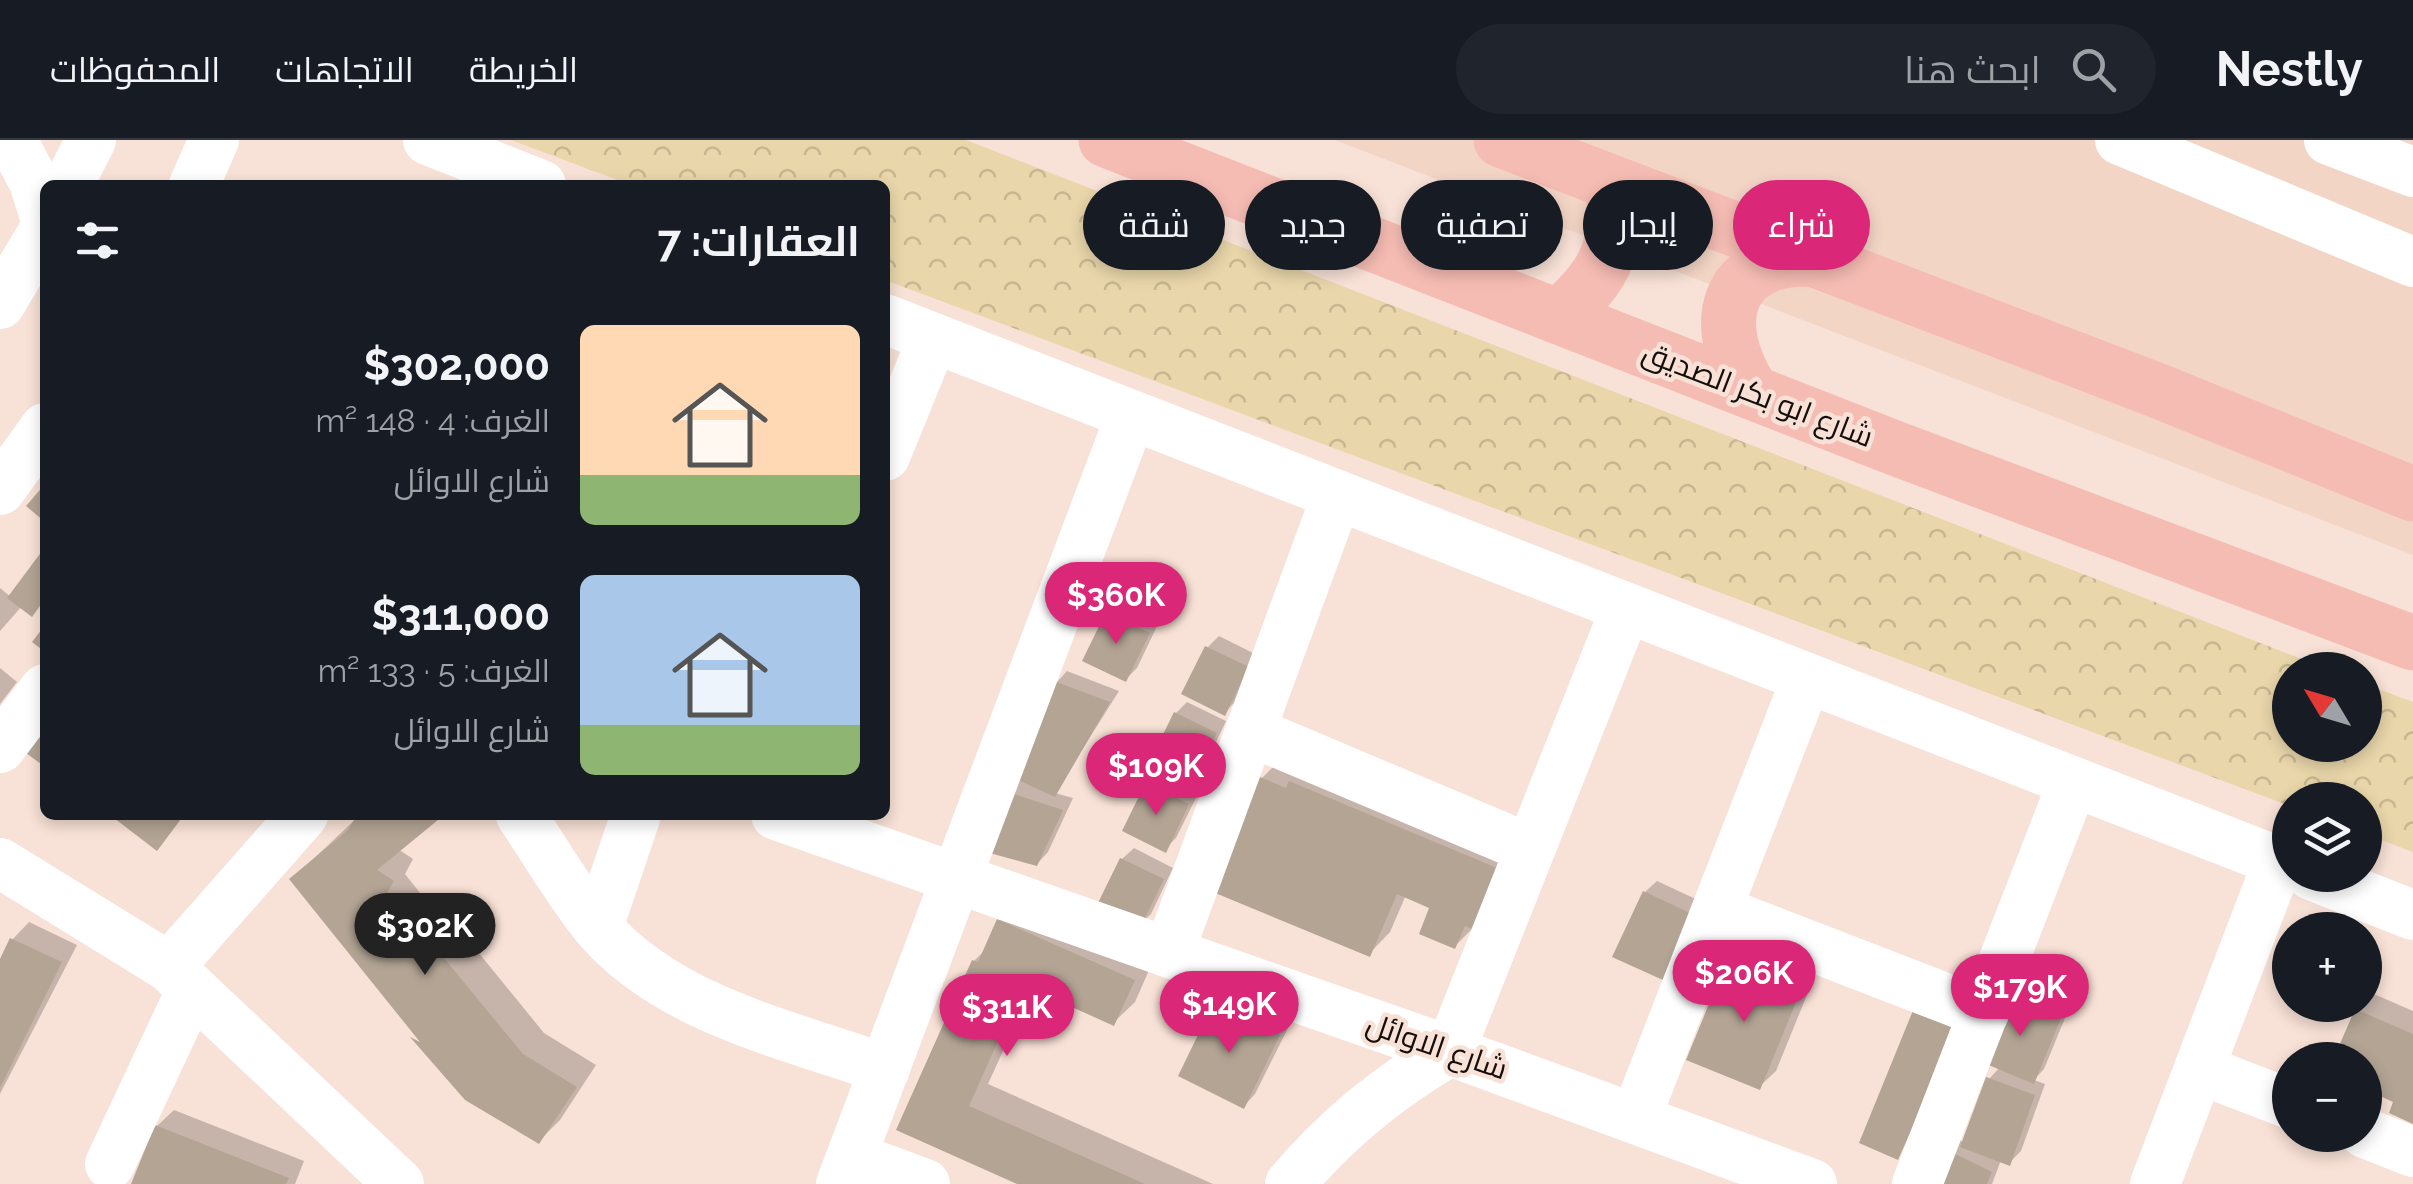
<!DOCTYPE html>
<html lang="ar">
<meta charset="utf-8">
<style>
:root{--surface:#171b24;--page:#20242c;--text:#f1f3f6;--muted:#9ea1a6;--line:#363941;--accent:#db2777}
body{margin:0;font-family:Raleway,Cairo,sans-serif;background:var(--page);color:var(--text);direction:rtl;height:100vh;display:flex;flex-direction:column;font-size:38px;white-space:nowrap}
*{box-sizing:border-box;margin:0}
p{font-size:32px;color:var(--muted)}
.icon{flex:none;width:55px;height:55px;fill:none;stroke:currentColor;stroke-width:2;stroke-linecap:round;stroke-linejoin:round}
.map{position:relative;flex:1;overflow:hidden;direction:ltr}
.sheet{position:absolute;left:40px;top:40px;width:850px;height:640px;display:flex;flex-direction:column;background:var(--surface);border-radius:15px;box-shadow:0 5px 15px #0003;direction:rtl}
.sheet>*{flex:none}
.banner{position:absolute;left:920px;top:40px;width:950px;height:90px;direction:rtl;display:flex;gap:20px}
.needle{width:65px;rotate:308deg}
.controls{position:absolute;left:2272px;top:512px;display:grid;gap:20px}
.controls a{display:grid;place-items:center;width:110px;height:110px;border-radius:50%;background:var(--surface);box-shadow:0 5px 15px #0003;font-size:50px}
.price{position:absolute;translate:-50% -85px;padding:0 22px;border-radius:35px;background:var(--accent);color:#fff;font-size:32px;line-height:65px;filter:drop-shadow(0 2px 5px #0008)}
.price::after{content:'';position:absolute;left:50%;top:60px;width:30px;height:22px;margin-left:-15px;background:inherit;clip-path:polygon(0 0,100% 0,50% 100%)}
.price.selected{background:#222;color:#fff}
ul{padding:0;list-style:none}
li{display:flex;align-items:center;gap:30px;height:250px;padding:0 30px}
li span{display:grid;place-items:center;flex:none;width:280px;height:200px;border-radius:15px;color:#555}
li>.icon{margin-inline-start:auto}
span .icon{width:120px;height:120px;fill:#fffc;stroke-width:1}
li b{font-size:42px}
h2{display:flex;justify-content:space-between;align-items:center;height:120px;padding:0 30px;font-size:42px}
.chip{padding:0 35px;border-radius:45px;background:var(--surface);box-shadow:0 5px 15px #0003;font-size:35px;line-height:90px}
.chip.selected{background:var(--accent);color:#fff}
header{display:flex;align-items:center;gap:60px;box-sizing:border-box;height:140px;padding:0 50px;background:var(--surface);border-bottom:2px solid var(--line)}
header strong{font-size:48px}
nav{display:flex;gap:55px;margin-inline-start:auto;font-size:35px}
.search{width:700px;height:90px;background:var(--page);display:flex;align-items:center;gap:25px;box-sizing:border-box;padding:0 35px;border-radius:55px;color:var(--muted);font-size:38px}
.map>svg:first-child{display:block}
.built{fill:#f3d5c6}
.forest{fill:url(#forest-crowns)}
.shadow{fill:#0003}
.building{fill:#b3a494}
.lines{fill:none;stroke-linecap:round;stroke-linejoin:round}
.minor{stroke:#fff;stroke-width:50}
.major{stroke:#f5bcb3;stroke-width:55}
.labels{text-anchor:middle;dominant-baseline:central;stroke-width:9;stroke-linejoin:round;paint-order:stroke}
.street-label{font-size:30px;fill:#150e0a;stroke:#f8e1d6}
</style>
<header>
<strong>Nestly</strong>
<div class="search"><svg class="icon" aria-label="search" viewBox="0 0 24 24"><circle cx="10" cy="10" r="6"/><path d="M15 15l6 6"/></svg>ابحث هنا</div>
<nav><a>الخريطة</a><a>الاتجاهات</a><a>المحفوظات</a></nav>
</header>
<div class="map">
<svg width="2413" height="1044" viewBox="0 0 2413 1044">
<defs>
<pattern id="forest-crowns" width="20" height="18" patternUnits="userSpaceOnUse" patternTransform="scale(2.5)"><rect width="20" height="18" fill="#e9d6aa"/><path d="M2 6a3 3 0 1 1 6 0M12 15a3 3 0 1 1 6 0" fill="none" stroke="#c7b691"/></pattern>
</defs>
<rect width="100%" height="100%" fill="#f8e1d6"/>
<path class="built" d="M1335,0h1078v415z"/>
<path class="forest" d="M511,0h455l1364,530h-40v75h75v-61l48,18v150l-48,-18v-34h-75v6l-1405,-526v-95h-254z"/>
<g class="shadow">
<path d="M45,412v48l-13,14 -10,-8 -22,25v-43l11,9z"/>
<path d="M1120,462l39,20 -22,46 -11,11 -18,-66z"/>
<path d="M1219,496l40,20 -24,46 -11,11 -17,-65z"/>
<path d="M0,528l17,14 -17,22z"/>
<path d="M1067,531l52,20 -64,102 18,5 -25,54 -11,12 -31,-72 50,-109z"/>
<path d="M1187,562l39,19 -22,47 -11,11 -17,-66z"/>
<path d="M1283,617l234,90 -41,78 -21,21 -22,-39 -27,-12 -16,37 -21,22 -107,-176z"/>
<path d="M1159,633l40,19 -23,46 -11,11 -17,-65z"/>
<path d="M360,675h80l-42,34 15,10 -8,15 31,39 20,12 88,108 52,32 -36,55 -21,21 -72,-43 -175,-219z"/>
<path d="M1134,708l39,20 -22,46 -12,11 -17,-66z"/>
<path d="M1657,741l58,27 -41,74 -29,-90z"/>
<path d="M1020,759l134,60 -19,43 -22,21 -81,-36 -44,97 225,100h-190l-124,-55 75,-168 12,-12 13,-28z"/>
<path d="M29,782l48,23 -77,149v-127l13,-28z"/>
<path d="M1746,805l70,28 -40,98 -17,16 -29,-125z"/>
<path d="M2018,845l52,21 -26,63 -10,11 11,4 -24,67 -12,12 -8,-3 -9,24h-60l24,-46 9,5 24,-64 11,-12z"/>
<path d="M1227,852l63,32 -35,70 -11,12 -28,-102z"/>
<path d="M2374,854l39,17v110l-16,-20 -32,-14v-27h-29l22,-50z"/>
<path d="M174,970l130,51 -9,23h-161l23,-58z"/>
</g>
<g class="building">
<path d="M45,344v38l-19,-16z"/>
<path d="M45,407v52l-13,18 -25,-19z"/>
<path d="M1106,472l44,21 -24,49 -44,-21z"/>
<path d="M45,485v27l-13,-10z"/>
<path d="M1205,506l44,21 -24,49 -44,-22z"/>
<path d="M1054,541l56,21 -55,95 -54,-25z"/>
<path d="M1174,572l43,21 -24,49 -43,-21z"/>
<path d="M45,588v39l-19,-14z"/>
<path d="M1260,637l26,11 3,-7 208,87 -25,61 -7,-3 -10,23 -36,-15 10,-26 -32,-14 -27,63 -162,-67z"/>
<path d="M1146,642l43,22 -23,49 -44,-22z"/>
<path d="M1004,651l59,19 -26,56 -62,-17z"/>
<path d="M110,675h74l-27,36z"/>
<path d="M357,675h87l-67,55 17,11 -9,16 30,37 19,12 89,108 54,33 -38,57 -74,-44 -55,-63 10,5 -131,-163 59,-49z"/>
<path d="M1120,718l44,21 -24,49 -44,-21z"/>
<path d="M1643,751l62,29 -31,65 -62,-28z"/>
<path d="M997,779l138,61 -21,46 -91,-41 -54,121 176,78h-128l-121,-54 76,-170 6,2z"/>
<path d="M10,798l52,24 -62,126v-129z"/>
<path d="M1727,820l74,30 -41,100 -74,-30z"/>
<path d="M2005,855l56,23 -27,66 -55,-23z"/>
<path d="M1214,862l66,33 -36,74 -66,-33z"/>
<path d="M1914,868l43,19 -59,133 -39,-17z"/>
<path d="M2355,869l58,25v90l-24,-11 4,-11 -28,-13v-29h-32z"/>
<path d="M1986,937l49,18 -25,71 -50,-19z"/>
<path d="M155,985l134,53 -3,6h-155z"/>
<path d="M1943,1008l49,24 -5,12h-58z"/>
</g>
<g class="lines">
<g class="minor">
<path d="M12,0l22,42 11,35"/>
<path d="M428,0l113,45"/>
<path d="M2120,0l293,122"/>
<path d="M2329,0l84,32"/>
<path d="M68,45l23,-45"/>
<path d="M194,45l20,-45"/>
<path d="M0,164l45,-75"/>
<path d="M885,179l1405,547"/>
<path d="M885,316l48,-118"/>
<path d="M0,350l45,-62"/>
<path d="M1250,591l280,118"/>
<path d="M0,608l45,-59"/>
<path d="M521,675c25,37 49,79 78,114 71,81 188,105 286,140"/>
<path d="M776,675l674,236 362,133"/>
<path d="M0,723l169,104 230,217"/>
<path d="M2311,735l102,40"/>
<path d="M1717,770l267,103"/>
<path d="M598,787l38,-112"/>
<path d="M1169,812l168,-457"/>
<path d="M169,827l134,-152"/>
<path d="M2199,929l91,35"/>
<path d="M1636,977l170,-437"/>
<path d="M2365,993l48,19"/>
<path d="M852,1017l73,27"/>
<path d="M110,1024l82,-175"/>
<path d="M841,1044l290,-769"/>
<path d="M1290,1044c48,-56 97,-96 160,-133l176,-443"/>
<path d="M1917,1044l156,-402"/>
<path d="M2155,1044l123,-322"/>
</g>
<g class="major">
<path d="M1106,0l786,307 521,196"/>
<path d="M1501,0l655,250 257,104"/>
<path d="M1559,176c48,-41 60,-69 54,-133"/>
<path d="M1751,250c-42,-66 -27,-133 61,-131"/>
</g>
</g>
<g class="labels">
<g class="street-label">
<text transform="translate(1758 254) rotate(21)">شارع ابو بكر الصديق</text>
<text transform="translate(1437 906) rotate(19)">شارع الاوائل</text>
</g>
</g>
</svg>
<div class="controls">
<a><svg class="needle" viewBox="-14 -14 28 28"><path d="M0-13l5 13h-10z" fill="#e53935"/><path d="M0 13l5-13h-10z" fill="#9ea1a6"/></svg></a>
<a><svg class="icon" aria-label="layers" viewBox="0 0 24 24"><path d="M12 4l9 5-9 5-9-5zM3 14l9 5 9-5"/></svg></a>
<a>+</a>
<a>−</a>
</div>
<b class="price" style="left:1116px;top:507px">$360K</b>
<b class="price" style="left:1156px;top:678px">$109K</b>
<b class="price selected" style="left:425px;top:838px">$302K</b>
<b class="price" style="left:1744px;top:885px">$206K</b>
<b class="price" style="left:2020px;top:899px">$179K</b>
<b class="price" style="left:1229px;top:916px">$149K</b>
<b class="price" style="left:1007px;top:919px">$311K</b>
<div class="banner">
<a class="chip selected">شراء</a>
<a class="chip">إيجار</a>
<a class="chip">تصفية</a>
<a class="chip">جديد</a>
<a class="chip">شقة</a>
</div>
<section class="sheet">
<h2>العقارات: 7<svg class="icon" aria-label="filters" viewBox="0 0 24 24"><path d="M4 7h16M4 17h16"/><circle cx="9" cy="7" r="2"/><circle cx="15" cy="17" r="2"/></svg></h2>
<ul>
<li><span style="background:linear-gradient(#ffd9b3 75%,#8fb573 0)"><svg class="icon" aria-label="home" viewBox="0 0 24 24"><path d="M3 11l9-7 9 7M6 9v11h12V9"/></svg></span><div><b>$302,000</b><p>الغرف: 4 · 148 m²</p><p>شارع الاوائل</p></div></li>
<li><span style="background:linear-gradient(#a9c7e8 75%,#8fb573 0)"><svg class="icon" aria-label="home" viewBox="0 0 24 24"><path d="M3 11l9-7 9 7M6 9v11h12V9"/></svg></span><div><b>$311,000</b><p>الغرف: 5 · 133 m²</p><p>شارع الاوائل</p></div></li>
</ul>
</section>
</div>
